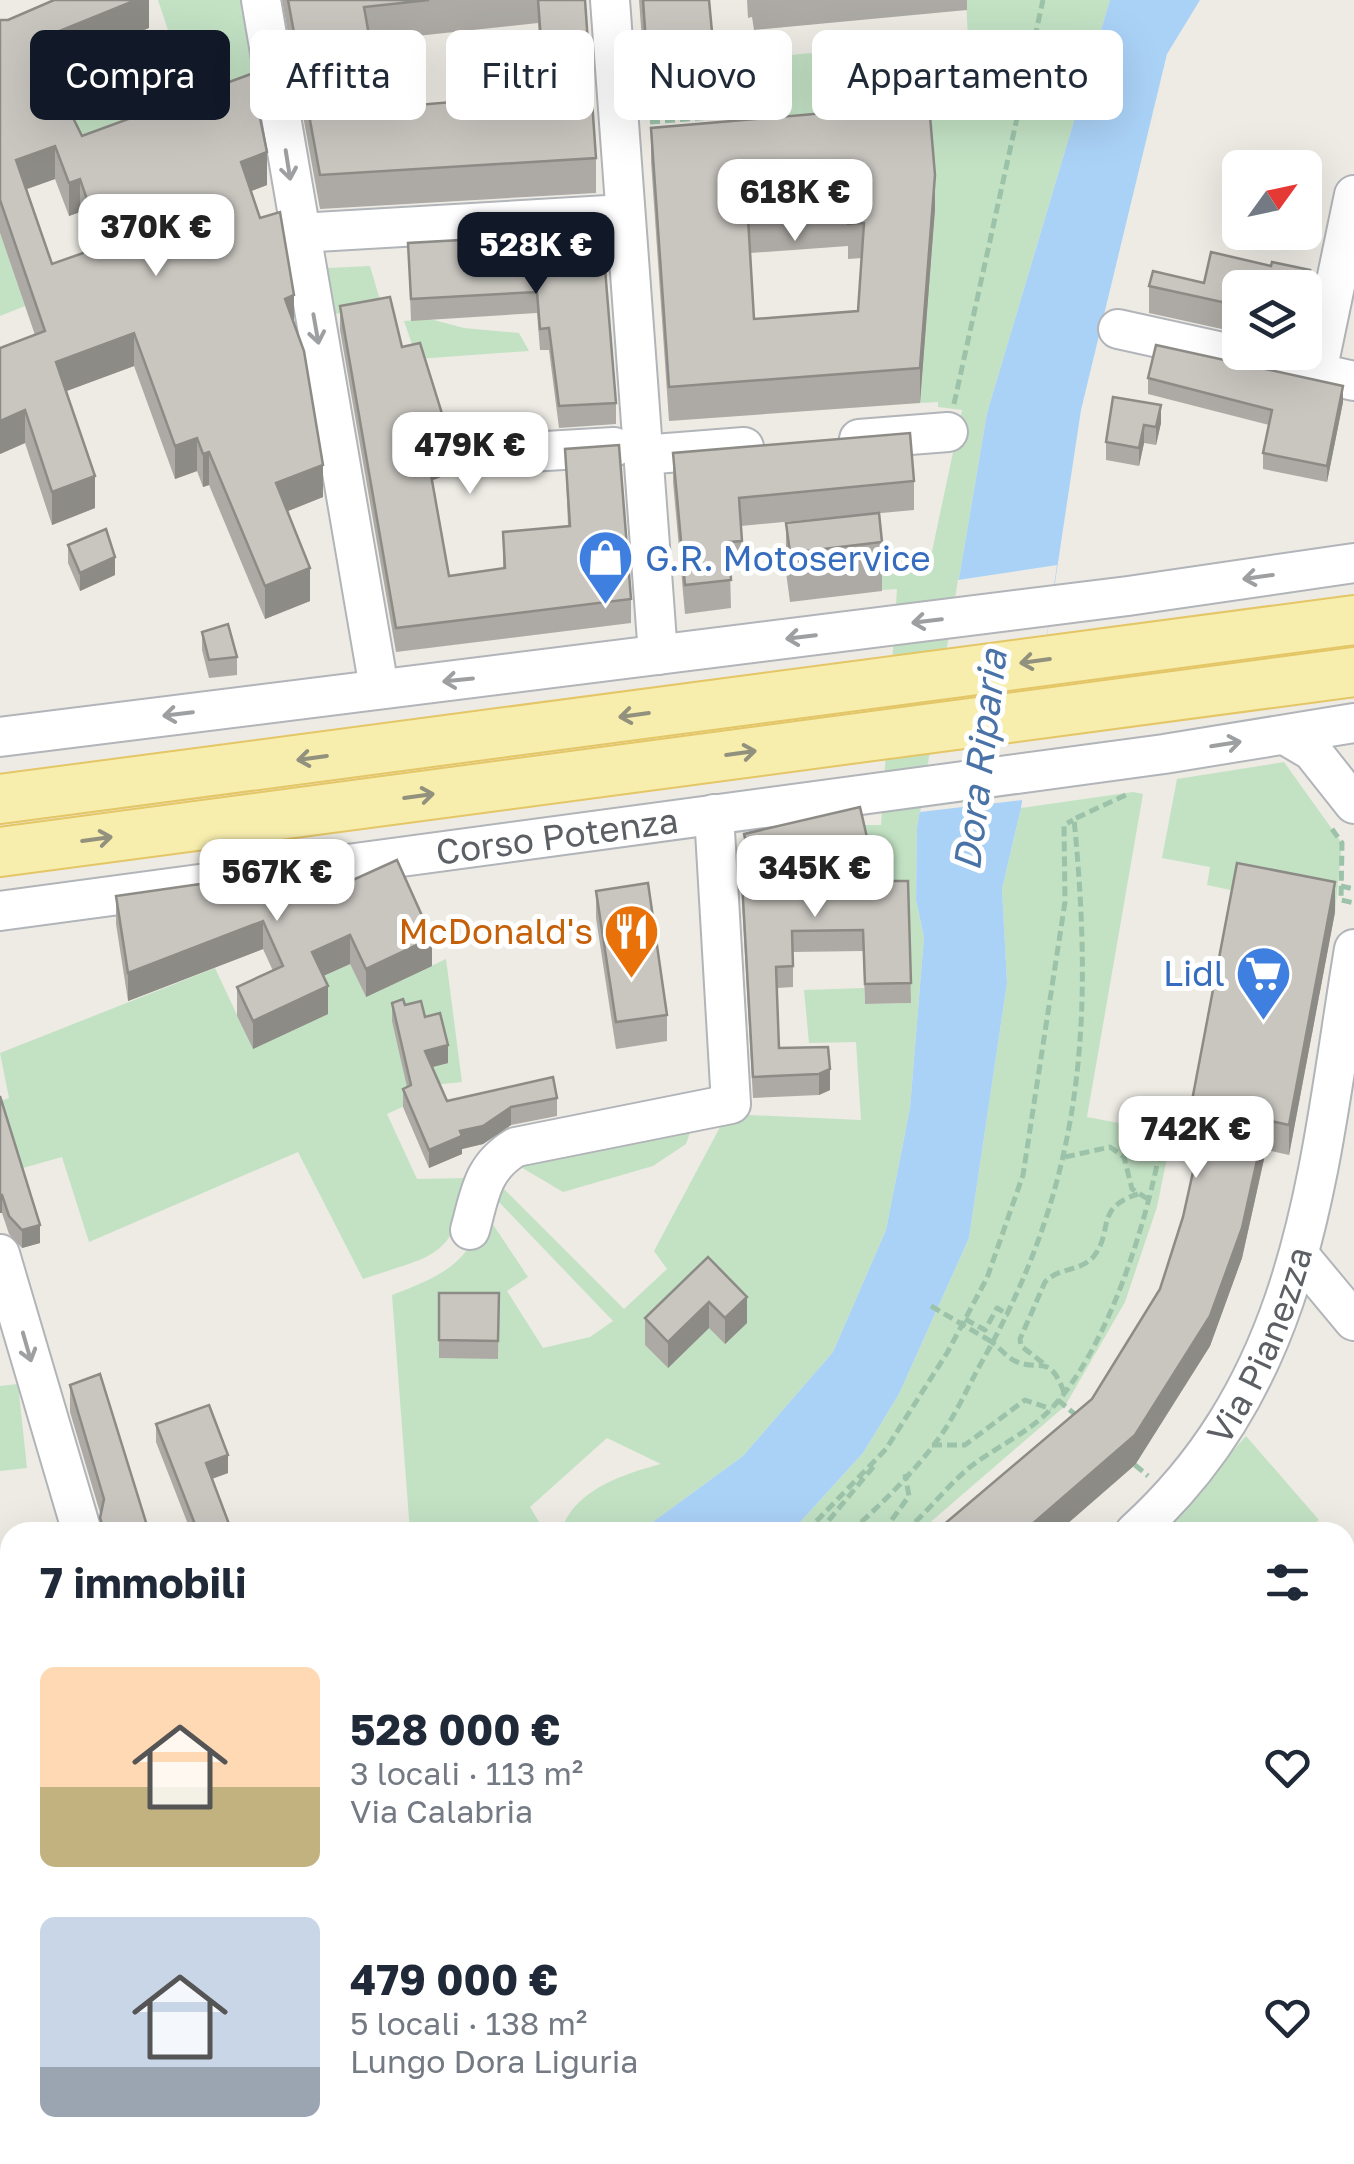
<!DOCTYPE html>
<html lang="it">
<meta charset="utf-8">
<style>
:root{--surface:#fff;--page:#f6f6f7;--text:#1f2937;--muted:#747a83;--accent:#111827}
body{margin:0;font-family:"Golos Text",sans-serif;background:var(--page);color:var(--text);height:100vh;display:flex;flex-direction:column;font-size:38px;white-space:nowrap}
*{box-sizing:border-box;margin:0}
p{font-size:32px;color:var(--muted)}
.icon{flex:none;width:55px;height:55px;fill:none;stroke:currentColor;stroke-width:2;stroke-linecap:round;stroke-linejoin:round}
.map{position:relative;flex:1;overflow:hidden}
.side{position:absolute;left:0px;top:1522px;width:1355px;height:642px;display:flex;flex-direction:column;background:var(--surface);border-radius:30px 30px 0 0;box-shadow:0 10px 40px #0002}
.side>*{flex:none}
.hud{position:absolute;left:30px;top:30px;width:1295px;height:90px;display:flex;gap:20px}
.needle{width:65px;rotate:57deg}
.fabs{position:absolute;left:1222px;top:150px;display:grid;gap:20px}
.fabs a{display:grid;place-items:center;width:100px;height:100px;border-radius:15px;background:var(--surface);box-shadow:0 10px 40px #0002;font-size:50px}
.price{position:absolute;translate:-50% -85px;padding:0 22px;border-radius:20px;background:#fff;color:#222;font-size:32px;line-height:65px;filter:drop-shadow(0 2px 5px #0008)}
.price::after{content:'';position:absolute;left:50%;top:60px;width:30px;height:22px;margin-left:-15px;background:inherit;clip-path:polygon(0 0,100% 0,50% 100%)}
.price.active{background:var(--accent);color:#fff}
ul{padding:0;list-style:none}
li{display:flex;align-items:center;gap:30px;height:250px;padding:0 40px}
li span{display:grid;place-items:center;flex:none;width:280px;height:200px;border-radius:15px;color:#555}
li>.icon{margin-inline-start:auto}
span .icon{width:120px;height:120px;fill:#fffc;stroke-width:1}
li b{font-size:42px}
h2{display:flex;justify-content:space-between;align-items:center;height:120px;padding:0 40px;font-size:42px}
.pill{padding:0 35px;border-radius:15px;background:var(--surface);box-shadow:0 10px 40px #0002;font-size:35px;line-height:90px}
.pill.active{background:var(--accent);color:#fff}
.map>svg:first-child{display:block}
.green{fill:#c3e2c4}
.water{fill:#aad2f7}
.pier{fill:#edebe4}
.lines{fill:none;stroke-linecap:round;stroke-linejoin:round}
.minor-casing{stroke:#b1b4b8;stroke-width:42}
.major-casing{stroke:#e4c666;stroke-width:52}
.path{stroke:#9cc3a9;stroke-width:5;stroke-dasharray:10 5;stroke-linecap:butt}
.minor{stroke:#fff;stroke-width:38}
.major{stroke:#f7eeae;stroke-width:48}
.path-bridge{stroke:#9cc3a9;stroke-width:5;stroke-dasharray:10 5;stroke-linecap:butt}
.wall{fill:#adaaa5;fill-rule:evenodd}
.shaded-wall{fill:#8d8b86}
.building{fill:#c9c6c0;stroke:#8d8b86;stroke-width:2.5;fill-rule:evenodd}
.oneway{stroke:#9d9fa1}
.oneway2{stroke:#92917d}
.labels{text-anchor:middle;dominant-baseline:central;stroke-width:10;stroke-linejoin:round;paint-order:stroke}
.shop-label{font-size:35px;fill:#366cbe;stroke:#fff;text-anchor:start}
.street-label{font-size:35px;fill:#5c5f63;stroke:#fff}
.food-label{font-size:35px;fill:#c56008;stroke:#fff;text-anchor:end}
.water-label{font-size:38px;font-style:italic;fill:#4973a7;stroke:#fff}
</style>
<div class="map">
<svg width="1354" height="2164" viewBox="0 0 1354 2164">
<rect width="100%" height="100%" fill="#edebe4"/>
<g class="green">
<path d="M158,0h82l19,104 -177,65 -46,-95 34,-14 20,44 74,-33 -13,-30 23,7z"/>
<path d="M966,0h144l-123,413 -70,414 -1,73 8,37 -14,171 -24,122 -53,122 -90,104 -104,76h-78c11,-41 62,-58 100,-68l-54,-26 -77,69 15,25h-135l-18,-237c49,-19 79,-31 92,-84l44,66 -21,14 36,57 47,-11 23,-16 -117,-122 4,-14 124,124 43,-40 -13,-18 73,-137 134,6 -5,-78 -47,1 -5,-53 60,-2 1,16 46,-1 -52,-100 1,-78h21l16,-236 -15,1 -3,-28 52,-6 31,-146 -24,-3v-5l-18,1 15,-194 -167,-68 -7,-71 9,-13 198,-19z"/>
<path d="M0,233l25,73 -25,10z"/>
<path d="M370,266l12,41 -47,7 -8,-46z"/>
<path d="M430,319l34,9 55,5 10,18 -112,8 -13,-38z"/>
<path d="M1284,762l58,81 -7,69 -128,-27 3,-18 -48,-9 15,-79z"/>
<path d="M1133,792l10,2 -56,323 85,16 -15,74 -32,95 -60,104 -146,126h-128l72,-79 36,-59 70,-156 38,-255 -5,-94 19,-81z"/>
<path d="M446,959l16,123 -29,3 2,7 -48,22 30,65 50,-1c-13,82 -31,76 -104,101l-65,-127 -209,90 -27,-85 -50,14 -12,-70 9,-3 -9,-45 215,-85 38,81 59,-68 38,-17 16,33z"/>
<path d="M695,1118l-9,26 -33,22 -90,26 -49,-29z"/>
<path d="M18,1384l9,84 -27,3v-85z"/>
<path d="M1246,1436l73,84 -16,12h-143z"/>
<path d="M1354,1877v195l-9,7v-194z"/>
<path d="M227,2155h157l-11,9h-138z"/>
</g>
<path class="water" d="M1110,0h90l-33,54 -86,356 -60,398 -19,81 5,94 -38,255 -70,156 -36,59 -72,79h-152l104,-76 90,-104 53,-122 24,-122 14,-171 -8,-37 1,-73 70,-414z"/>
<path class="pier" d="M1057,565l-34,235 -103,12 38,-232z"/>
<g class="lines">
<defs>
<g id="minor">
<path d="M261,0l118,688"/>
<path d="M610,0l48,655"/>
<path d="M299,233l326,-19"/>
<path d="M1118,329l236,52"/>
<path d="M1317,372l37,-177"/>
<path d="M511,439l1,14 102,-6"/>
<path d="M859,439l89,-7"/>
<path d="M642,455l102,-8"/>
<path d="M1285,735l27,16 42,53"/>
<path d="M0,737l1128,-141 226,-33"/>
<path id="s1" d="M0,911l1164,-157 190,-31"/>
<path d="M470,1230c10,-36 12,-63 46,-83l215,-43 -17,-290"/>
<path d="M0,1254l82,278"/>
<path d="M1299,1255l55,66"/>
<path id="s2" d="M1135,1532c173,-157 183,-366 219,-583"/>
<path d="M0,1606l10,-1"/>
<path d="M1345,1847l9,-7"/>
<path d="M0,2152l10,-18"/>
<path d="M1333,2155l8,9"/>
</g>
<g id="major">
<path d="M0,799l1354,-179"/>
<path d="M0,852l1354,-180"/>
</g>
</defs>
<use href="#minor" class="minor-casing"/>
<use href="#major" class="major-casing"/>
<g class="path">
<path d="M650,122l61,-5 25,-8"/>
<path d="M954,404l89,-404"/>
<path d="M1332,829l10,14 -1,57 13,3"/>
<path d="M1341,886l13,3"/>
<path d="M1065,1157l45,-10 14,10 8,32 19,12"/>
<path d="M965,1319l20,11 12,-22 12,7"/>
<path d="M987,1339c10,5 16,15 26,21 28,14 35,-9 51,32"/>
<path d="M1043,1363l-22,-17 -1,-7 25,-57c13,-15 36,-10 49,-26 20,-26 0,-48 44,-62"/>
<path d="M1058,1400l20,17"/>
<path d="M932,1445h33l60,-45 26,9"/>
<path d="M1135,1465l13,11"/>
<path d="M806,1532l80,-83 61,-96 40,-75 36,-103 42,-273 -1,-77 9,-5"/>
<path d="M819,1532l55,-66"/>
<path d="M850,1532c30,-26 65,-61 89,-94 16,-22 28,-49 41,-73 104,-182 114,-342 94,-546l56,-26"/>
<path d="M883,1532l26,-36 -4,-22"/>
<path d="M904,1532c24,-20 42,-45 66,-65 26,-20 58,-34 81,-58 58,-62 96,-187 111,-269"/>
<path d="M197,2164l3,-9"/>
</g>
<use href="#minor" class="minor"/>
<use href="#major" class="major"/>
<path class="path-bridge" d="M931,1306l56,33"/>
</g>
<g class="wall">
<path d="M149,0v28l-101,41 34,67 185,49 -16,6 43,133 29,173 -36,14 23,90 -45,18 -56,-134 -6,2 -6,-16 -22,8 -41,-113 -68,25 29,117 -43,17 -27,-82 -25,11 35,-119 -35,-102v-213zM55,179l14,37 11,-4 13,37 -41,15 -26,-75z"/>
<path d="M282,0h303l11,158v35l-276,16zM538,23l6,84 -74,7 -88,-6 -12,-67z"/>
<path d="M639,0h70l5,53v49l-67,5z"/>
<path d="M747,0h220v10l-213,20 -2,-13 -4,1z"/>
<path d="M651,128l284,81 -15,194 -251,18 -18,-259zM848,246v13l14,-1 -4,53 -104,8 -4,-66z"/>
<path d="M602,232l14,171v21l-57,4 -10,-78h-9l-3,-37 -126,8 -3,-78z"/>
<path d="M1271,266l-31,22v45l-91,-20v-27l55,-3z"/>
<path d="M340,306l62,41 42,73 46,12 9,15v23l-45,2 -22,8 17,96 54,-8v-36l65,-6 -3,-77 66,150v24l-235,29 -56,-322z"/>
<path d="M1148,378l195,24 -16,80 -64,-13v-16l6,-28 -121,-31z"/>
<path d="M1113,397l48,26 -5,22 -12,-2 -5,23 -33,-6v-18z"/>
<path d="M673,453l241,28v29l-173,16 1,43 -12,1 1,38 -46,6 -12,-132z"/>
<path d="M786,523l96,19v49l-92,11 -4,-30z"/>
<path d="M68,545l47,30 -35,16 -12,-28z"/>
<path d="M202,632l35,25v18l-28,3 -7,-28z"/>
<path d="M744,834l133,47h31l3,122 -46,1 -2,-53 -70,1v35l-16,1 2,60 49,-1 2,43 -11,5 -66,3 -11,-196v-21l8,-1 -6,-25z"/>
<path d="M331,890l101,76 -66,31 -16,-33 -27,12 5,38 -75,35 -16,-33v-29l36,-16 -10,-22 -135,52 -12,-77v-28z"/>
<path d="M596,891l71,124v26l-51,8 -20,-131z"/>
<path d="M1335,912l-46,243 -23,-5 -24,108 -32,88 -75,119 -43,-66 68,-110 23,-72 18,-79 -10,-2v-30z"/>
<path d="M392,1003l13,2 20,12 23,46 -16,4 15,34 110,-3v18l-46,9 -28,19 -21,5v5l-33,14 -26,-61v-18l4,-2 -15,-66z"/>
<path d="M0,1096l40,147 -18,5 -13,-14 -7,-21h-2z"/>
<path d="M708,1257l39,66 -22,21 -16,-16 -41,40 -23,-23v-27z"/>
<path d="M439,1293h60l-1,66 -59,-1z"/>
<path d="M70,1385l79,147h-49l1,-16 -31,-104z"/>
<path d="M156,1424l72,49 -16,6 20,53h-41l-35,-90z"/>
<path d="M10,1635v137l-10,-82v-53z"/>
<path d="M10,1822v38l-10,1v-37z"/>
<path d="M10,1903v79l-10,1v-79z"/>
<path d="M579,2155h65v9l-59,-3z"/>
</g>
<g class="shaded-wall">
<path d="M136,0h13v28l-114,46v-33z"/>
<path d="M55,146v33l-39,14v-33z"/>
<path d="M267,152v33l-26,10v-33z"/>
<path d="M935,175v34l-15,194v-35z"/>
<path d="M80,179v33l-11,4v-33z"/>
<path d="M1310,270v27l-5,22v-26z"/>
<path d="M294,295v33l-9,-29z"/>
<path d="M134,333v33l-78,29v-33z"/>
<path d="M1343,386v16l-16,80v-16z"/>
<path d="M1161,405v18l-5,22v-18z"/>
<path d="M25,410v33l-25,11v-33z"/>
<path d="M1144,425v18l-5,23v-18z"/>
<path d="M197,438v33l-22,8v-33z"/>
<path d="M454,448v24l-26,10v-24z"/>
<path d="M209,452v33l-6,2v-33z"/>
<path d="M323,465v32l-47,19v-33z"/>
<path d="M95,476v32l-43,17v-33z"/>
<path d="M115,557v18l-35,16v-18z"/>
<path d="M310,568v33l-45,18v-33z"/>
<path d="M1335,882v30l-46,243v-30z"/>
<path d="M263,921v28l-135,52v-28z"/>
<path d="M350,935v29l-38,17v-29z"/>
<path d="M432,938v28l-66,31v-28z"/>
<path d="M328,986v28l-75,35v-28z"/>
<path d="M448,1045v18l-23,6v-18z"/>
<path d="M830,1069v21l-11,5v-21z"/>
<path d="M511,1107v18l-28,19 -21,5v5l-33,14v-18l31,-19z"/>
<path d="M1266,1120v30l-24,108 -32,88 -75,119 -77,67h-35z"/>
<rect x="0" y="1195" width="2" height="18"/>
<path d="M40,1225v18l-18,5v-18z"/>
<path d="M747,1297v26l-22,21v-26z"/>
<path d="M709,1302v26l-41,40v-26z"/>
<path d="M228,1455v18l-22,8v-18z"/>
<path d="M10,2080v23l-5,10 -5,3v-23z"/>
<path d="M475,2155h41l-10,9h-41z"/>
<path d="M639,2155h5v9h-16z"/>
<path d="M1038,2155h31v9h-43z"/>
</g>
<g class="building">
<path d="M54,0h82l-101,41 47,95 169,-62 16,78 -26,10 19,56 20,-6 14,83 -9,4 19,52 19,114 -47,18 34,85 -45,18 -56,-134 -6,2 -6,-16 -22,8 -41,-113 -78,29 39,114 -43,16 -27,-82 -25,11v-73l45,-17 -45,-131v-180h8zM55,146l14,37 11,-4 23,67 -51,18 -36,-104z"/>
<path d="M288,0h141l-65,7 18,101 82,-7 6,13 76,-7 -8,-107h47l11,158 -276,17z"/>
<path d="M643,0h66l5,53 -67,5z"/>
<path d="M929,104l6,71 -15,193 -251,19 -18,-259zM848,211v13l16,-1 -6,88 -104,8 -6,-101z"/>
<path d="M602,232l14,171 -57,3 -10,-78 -9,1 -3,-37 -126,7 -3,-56z"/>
<path d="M1211,252l60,14 1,-4 38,8 -5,23v-5h-65v18l-91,-20 4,-15 51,12z"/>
<path d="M390,297l12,50 18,-4 24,77 45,-2 1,14 9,15 -45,1 -26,10 21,118 56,-8 -2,-36 67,-6 -5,-77 54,-4 12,154 -235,29 -56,-322z"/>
<path d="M1156,345l187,41 -16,80 -64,-13 9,-43 -124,-32z"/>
<path d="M1113,397l48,8 -5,22 -12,-2 -5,23 -33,-6z"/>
<path d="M910,433l4,48 -175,17 3,43 -13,1 2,38 -46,5 -12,-132z"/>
<path d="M879,513l3,29 -92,11 -4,-30z"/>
<path d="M106,529l9,28 -35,16 -12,-28z"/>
<path d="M228,624l9,33 -28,3 -7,-28z"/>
<path d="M860,807l17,74h31l3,102 -46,1 -2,-54 -71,1 1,35 -17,1 3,81 49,-1 2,22 -11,5 -66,3 -11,-196 13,-1 -11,-46z"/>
<path d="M397,860l35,78 -66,31 -16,-34 -38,17 16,34 -75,35 -16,-34 46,-21 -20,-45 -135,52 -12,-77 211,-30 4,24z"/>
<path d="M1237,863l98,19 -46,243 -23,-5 -24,108 -32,88 -75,119 -112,97h-88l157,-133 68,-110 23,-72 24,-108 -16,-3z"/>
<path d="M648,883l19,132 -51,7 -20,-131z"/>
<path d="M403,999l2,6 16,-4 4,16 15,-4 8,32 -23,6 22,50 106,-24 4,21 -46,9 -28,19 -23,5 2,5 -33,14 -26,-61 8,-4 -19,-82z"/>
<path d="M0,1096l40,129 -18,5 -13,-14 -7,-21h-2z"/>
<path d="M708,1257l39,40 -22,21 -16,-16 -41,40 -23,-24z"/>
<path d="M439,1293h60l-1,48 -59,-1z"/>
<path d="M100,1374l49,158h-44l-5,-14 4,-19 -34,-114z"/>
<path d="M209,1405l19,50 -22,8 26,69h-34l-42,-108z"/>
<path d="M10,1635v100l-10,-82v-16z"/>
<path d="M10,1798v24l-10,2v-24z"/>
<path d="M10,1903v53l-10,1v-53z"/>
<path d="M9,1985l1,1v94l-5,9 -5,4v-94z"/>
<path d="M399,2155h76l-10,9h-69z"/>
<path d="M592,2155h47l-11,9h-46z"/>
<path d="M750,2155h16l7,9h-34z"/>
<path d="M956,2155h82l-12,9h-82z"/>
<path d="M1242,2155h71l7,9h-79z"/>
</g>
<defs><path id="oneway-shaft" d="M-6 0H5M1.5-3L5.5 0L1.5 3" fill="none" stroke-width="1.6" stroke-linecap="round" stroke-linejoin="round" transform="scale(2.5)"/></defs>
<g class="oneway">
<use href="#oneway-shaft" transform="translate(288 165) rotate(81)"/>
<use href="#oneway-shaft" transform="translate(316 329) rotate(80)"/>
<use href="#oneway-shaft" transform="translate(1258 577) rotate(172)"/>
<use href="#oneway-shaft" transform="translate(927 621) rotate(173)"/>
<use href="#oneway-shaft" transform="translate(801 637) rotate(173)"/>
<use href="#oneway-shaft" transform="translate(458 680) rotate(174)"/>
<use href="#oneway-shaft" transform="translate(178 714) rotate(173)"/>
<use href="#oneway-shaft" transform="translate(1226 744) rotate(-9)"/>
<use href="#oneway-shaft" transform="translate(27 1347) rotate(74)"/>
</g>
<g class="oneway2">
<use href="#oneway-shaft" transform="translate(1035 661) rotate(172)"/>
<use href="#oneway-shaft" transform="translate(634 715) rotate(172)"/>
<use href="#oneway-shaft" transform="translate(741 753) rotate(-8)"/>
<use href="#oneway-shaft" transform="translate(312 758) rotate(172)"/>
<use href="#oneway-shaft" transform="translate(419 796) rotate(-8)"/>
<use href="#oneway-shaft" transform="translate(97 839) rotate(-8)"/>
</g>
<defs>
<symbol id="shop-pin" viewBox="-11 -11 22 30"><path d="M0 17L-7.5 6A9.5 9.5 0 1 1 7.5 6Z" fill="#3f7fe0" stroke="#fff"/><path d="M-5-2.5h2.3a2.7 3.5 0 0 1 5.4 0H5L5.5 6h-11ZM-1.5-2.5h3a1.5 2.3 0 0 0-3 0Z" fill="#fff"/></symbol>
<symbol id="restaurant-pin" viewBox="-11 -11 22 30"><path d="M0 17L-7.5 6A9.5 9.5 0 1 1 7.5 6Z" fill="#e8710a" stroke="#fff"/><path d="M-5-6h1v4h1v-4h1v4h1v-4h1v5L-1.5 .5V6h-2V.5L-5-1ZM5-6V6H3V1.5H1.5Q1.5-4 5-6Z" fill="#fff"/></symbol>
<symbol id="supermarket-pin" viewBox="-11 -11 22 30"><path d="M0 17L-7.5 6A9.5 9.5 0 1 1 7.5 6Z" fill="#3f7fe0" stroke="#fff"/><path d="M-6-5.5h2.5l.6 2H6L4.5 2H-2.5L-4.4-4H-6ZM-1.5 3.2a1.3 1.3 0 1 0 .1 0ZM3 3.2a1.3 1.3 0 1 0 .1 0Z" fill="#fff"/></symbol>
</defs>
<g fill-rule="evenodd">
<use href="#shop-pin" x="574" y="526" width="63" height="86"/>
<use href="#restaurant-pin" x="600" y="900" width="63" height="86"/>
<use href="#supermarket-pin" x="1232" y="942" width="63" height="86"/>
</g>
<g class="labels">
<g class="shop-label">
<text x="645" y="558">G.R. Motoservice</text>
<text x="1225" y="973" text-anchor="end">Lidl</text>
</g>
<g class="street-label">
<text stroke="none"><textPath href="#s1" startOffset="562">Corso Potenza</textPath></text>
<text stroke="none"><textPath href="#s2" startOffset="228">Via Pianezza</textPath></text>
</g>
<g class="food-label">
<text x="593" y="931">McDonald's</text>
</g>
<g class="water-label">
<text transform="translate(979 760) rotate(-83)">Dora Riparia</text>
</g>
</g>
</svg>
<div class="fabs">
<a><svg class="needle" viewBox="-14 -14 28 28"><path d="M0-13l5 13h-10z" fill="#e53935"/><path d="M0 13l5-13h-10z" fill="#747a83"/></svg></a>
<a><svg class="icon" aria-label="layers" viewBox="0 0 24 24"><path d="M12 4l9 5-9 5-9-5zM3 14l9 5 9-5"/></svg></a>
</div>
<b class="price" style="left:795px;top:244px">618K €</b>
<b class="price" style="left:156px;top:279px">370K €</b>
<b class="price active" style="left:536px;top:297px">528K €</b>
<b class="price" style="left:470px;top:497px">479K €</b>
<b class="price" style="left:815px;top:920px">345K €</b>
<b class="price" style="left:277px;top:924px">567K €</b>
<b class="price" style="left:1196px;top:1181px">742K €</b>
<div class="hud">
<a class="pill active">Compra</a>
<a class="pill">Affitta</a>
<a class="pill">Filtri</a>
<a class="pill">Nuovo</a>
<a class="pill">Appartamento</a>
</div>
<section class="side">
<h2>7 immobili<svg class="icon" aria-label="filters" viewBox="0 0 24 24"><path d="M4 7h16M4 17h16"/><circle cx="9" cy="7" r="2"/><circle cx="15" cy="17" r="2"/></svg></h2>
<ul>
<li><span style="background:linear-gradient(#ffd9b3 60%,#c2b280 0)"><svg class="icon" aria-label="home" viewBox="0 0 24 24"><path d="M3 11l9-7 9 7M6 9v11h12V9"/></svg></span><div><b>528 000 €</b><p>3 locali · 113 m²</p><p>Via Calabria</p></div><svg class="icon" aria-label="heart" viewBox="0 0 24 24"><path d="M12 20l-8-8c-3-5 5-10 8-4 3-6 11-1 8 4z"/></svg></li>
<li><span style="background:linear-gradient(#c9d6e8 75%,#9aa5b1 0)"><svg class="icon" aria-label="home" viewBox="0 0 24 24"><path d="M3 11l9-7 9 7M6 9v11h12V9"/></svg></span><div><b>479 000 €</b><p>5 locali · 138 m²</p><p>Lungo Dora Liguria</p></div><svg class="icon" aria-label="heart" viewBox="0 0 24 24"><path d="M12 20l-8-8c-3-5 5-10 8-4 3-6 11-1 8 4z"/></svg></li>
</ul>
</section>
</div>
